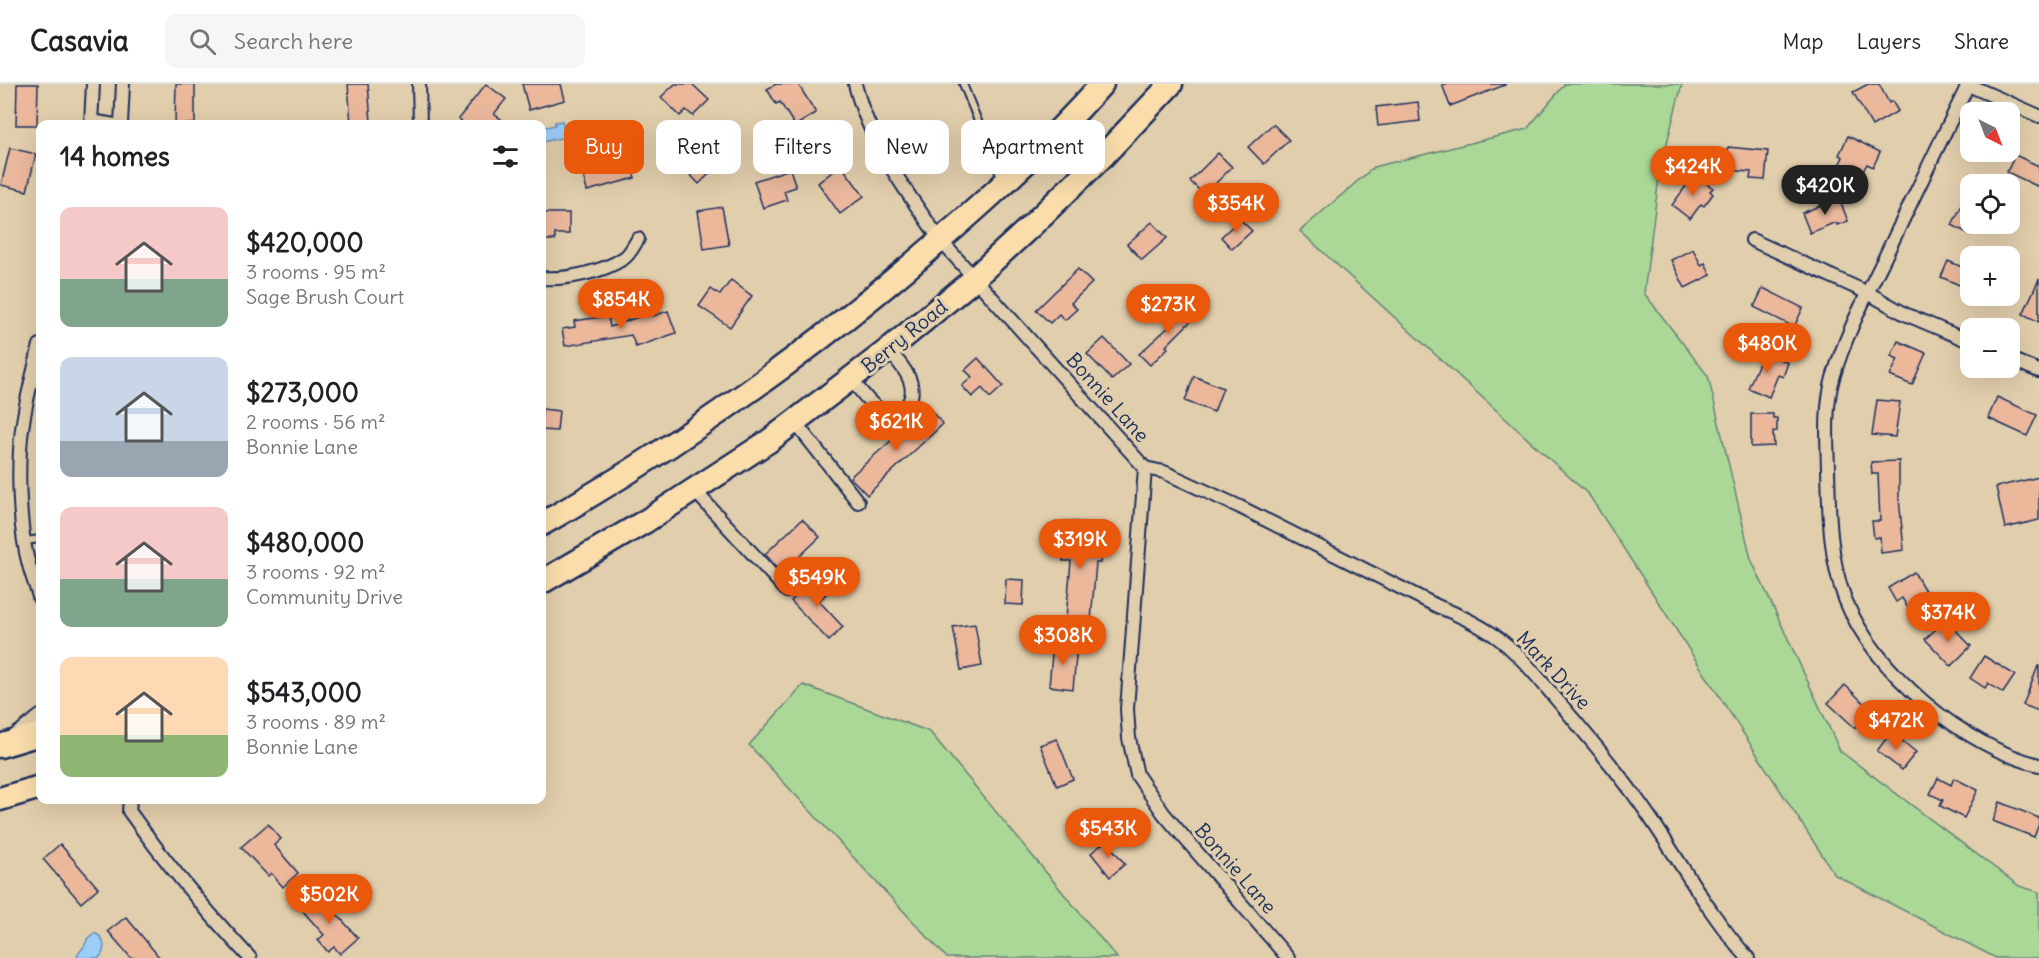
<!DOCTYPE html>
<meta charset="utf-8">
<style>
:root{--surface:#fff;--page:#f6f6f6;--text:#202124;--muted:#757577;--line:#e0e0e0;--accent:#ea580c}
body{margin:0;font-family:Delius,sans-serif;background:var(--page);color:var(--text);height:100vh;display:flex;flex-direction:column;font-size:22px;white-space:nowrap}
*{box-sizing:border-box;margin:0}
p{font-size:20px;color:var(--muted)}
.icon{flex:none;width:33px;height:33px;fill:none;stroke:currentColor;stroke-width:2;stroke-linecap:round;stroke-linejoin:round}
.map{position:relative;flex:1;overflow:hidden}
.panel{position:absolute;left:36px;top:36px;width:510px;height:684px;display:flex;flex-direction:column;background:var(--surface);border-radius:12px;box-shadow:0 6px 24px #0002}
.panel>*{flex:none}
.top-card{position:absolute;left:564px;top:36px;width:570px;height:54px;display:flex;gap:12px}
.needle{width:39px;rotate:138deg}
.controls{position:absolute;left:1960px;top:18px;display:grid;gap:12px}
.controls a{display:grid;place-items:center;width:60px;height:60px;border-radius:12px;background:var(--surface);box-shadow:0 6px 24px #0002;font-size:30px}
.price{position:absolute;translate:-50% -51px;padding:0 14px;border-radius:21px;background:var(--accent);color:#fff;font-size:20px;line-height:39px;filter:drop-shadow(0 2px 3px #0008)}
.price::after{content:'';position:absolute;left:50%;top:36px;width:18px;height:14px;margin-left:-9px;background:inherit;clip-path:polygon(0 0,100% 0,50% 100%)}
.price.active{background:#222;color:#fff}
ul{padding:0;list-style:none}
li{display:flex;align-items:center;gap:18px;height:150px;padding:0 24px}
li span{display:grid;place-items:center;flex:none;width:168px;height:120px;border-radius:12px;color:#555}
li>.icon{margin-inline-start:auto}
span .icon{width:72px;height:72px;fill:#fffc;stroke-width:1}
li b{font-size:26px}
h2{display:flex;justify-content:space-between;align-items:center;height:72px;padding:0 24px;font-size:26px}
.chip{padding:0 21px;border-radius:12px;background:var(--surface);box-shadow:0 6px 24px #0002;font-size:21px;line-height:54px}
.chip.active{background:var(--accent);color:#fff}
header{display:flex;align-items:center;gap:36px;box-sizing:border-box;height:84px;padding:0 30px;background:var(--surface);border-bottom:2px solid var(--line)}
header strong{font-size:28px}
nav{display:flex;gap:33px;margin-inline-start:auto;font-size:21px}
.search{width:420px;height:54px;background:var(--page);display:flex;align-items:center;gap:15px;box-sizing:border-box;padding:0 21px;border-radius:12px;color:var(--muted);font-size:22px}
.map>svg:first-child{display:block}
.green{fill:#abd896;stroke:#63847a;stroke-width:1.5}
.water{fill:#9bcdf8;stroke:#688eba;stroke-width:1.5}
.building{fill:#ebb89c;stroke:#1b2f5e;stroke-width:1.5}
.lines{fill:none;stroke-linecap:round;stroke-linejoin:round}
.lane-casing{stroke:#1b2f5e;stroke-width:10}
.street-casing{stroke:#1b2f5e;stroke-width:16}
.highway-casing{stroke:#1b2f5e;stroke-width:27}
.lane{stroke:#e1ceac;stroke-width:6}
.street{stroke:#e1ceac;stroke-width:12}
.highway{stroke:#faddab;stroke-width:22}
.labels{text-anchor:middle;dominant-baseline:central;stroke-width:6;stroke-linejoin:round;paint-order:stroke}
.street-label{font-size:20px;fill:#1b2f5e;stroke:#e1ceac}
</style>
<header>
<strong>Casavia</strong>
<div class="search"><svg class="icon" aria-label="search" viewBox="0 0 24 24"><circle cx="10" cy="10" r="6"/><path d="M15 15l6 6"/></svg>Search here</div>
<nav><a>Map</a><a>Layers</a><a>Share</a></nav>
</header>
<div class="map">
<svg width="2039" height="874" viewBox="0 0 2039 874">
<rect width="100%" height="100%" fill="#e1ceac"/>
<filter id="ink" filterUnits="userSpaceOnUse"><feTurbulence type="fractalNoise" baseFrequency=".0167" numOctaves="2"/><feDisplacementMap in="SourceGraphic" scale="12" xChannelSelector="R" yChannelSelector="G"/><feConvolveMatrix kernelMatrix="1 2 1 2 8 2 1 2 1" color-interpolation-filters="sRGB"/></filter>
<g filter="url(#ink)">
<g class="green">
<path d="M1565,0h117l-22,86 -16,123 64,83 43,183 89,192 179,135 20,6v66h-43l-161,-83 -246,-380 -289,-264 74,-64 153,-38z"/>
<path d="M803,601l127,47 187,226h-170l-198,-213z"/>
</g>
<g class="water">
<path d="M562,37l4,16 -24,5v-14l13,-3v-3z"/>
<path d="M94,849c12,4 12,17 5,25h-22c1,-8 9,-10 10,-19z"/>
</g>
<g class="building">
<path d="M17,0h21l-1,41h-21z"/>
<path d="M176,0h19v40h-20z"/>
<path d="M348,0h20l3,38 -20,2z"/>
<path d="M486,0l20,15 -12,15 14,10h-43l-7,-5z"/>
<path d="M522,0h39l4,16 -36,10z"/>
<path d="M675,0h17l17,16 -16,16 -7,-6 -6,6 -19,-19z"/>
<path d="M776,0h22l18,29 -21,13 -15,-24 -4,2 -9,-15z"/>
<path d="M1442,0h63v1l-55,21z"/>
<path d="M1868,0h11l10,19 3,-2 6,10 -26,15 -19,-34z"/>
<path d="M1418,18l2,19 -42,5 -2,-19z"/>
<path d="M1273,40l16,16 -25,24 -16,-17z"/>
<path d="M1848,52l32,16 -7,15 -6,-3 -9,16 -21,-11 6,-12 -4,-2z"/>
<path d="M691,57l26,25 -18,18 -15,-16 -4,4 -10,-10z"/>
<path d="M1728,63l40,4 -3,29 -15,-1 1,-7 -25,-2z"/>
<path d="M10,64l26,6 -9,37 -26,-6z"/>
<path d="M1218,69l14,14 -28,28 -14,-14z"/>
<path d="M2015,71l24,11v21l-32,-15z"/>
<path d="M630,74l5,20 -48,13 -5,-20z"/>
<path d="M841,81l23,31 -24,18 -22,-31z"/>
<path d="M790,85l6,18 -12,4 3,9 -24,8 -9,-27z"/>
<path d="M1694,91l19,13 -3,3 3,3 -9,12 -3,-2 -11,15 -18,-14z"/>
<path d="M1971,103v48l-19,-10z"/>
<path d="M1839,114l9,23 -11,4 -1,-3 -26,11 -8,-20z"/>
<path d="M722,123l7,38 -25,4 -6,-38z"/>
<path d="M542,129h27v21h-14v6h-13z"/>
<path d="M1240,135l12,12 -20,18 -11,-12z"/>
<path d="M1152,138l15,16 -25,22 -15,-16z"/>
<path d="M1693,165l8,16 4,-2 6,12 -26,13 -14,-28z"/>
<path d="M1948,177l23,10v19l-30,-13z"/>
<path d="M1078,185l14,14 -21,20 6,6 -12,11 -6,-6 -9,9 -14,-13z"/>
<path d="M2039,195v43l-16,-8z"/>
<path d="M731,196l21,16 -22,31 -31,-21 12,-17 9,6z"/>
<path d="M1763,204l40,20 -9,19 -40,-20z"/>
<path d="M1188,220l10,10 -32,32 2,2 -18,17 -11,-11 34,-31 -2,-2z"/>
<path d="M668,227l8,22 -40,14 -5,-12 -66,11 -3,-17 13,-2 -1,-6 34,-5 2,11 42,-15 1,4z"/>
<path d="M1104,254l25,26 -17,16 -25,-26z"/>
<path d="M1898,257l28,12 -14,32 -22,-9 8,-17 -7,-3z"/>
<path d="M1764,268l24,11 -5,14 -5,-2 -9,22 -21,-9z"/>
<path d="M978,274l25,28 -13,12 -8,-10 -10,9 -10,-11 10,-9 -7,-7z"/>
<path d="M1194,292l29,12 -9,24 -29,-11z"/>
<path d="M1997,313l40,18 -10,21 -39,-18z"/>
<path d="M1877,316l23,2 -5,35 -23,-2z"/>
<path d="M928,324l15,16 -76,71 -17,-18z"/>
<path d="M542,325l17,2 -2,20 -15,-1z"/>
<path d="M1751,330h22v4h4v13l-4,1 1,14 -23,1z"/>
<path d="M1899,377v37l5,52 -23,3 -1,-16 -6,1 -2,-17h8l-2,-47h-6l-1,-12z"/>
<path d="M2039,393v43l-34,8 -9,-41z"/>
<path d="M802,435l18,18 -38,36 -17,-19z"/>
<path d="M1065,437l23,2 -2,23 15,1 -1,16h-4l-5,57 -25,-2 5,-57h-8z"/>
<path d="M1914,488l17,29 -20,12 -9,-15 -6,4 -8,-14z"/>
<path d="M818,491l13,14 -12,12 24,26 -14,14 -38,-40z"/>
<path d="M1006,495l18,1 -1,25 -18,-1z"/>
<path d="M1946,536l25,26 -20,20 -26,-27z"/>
<path d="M975,540l7,42 -21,4 -8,-43z"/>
<path d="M1053,560l24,2 -4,43 -24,-3z"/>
<path d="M1984,572l31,19 -12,18 -15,-10 -3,5 -15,-10z"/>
<path d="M2038,582h1v45l-16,-6z"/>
<path d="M1845,601l26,25 -16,18 -27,-25z"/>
<path d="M1891,648l25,20 -14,18 -25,-19z"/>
<path d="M1057,655l16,40 -16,7 -17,-41z"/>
<path d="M1938,694l13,7 3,-7 24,12 -14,28 -24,-12 3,-6 -13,-6z"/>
<path d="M2000,718l39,16v6l-5,13 -41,-16z"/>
<path d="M268,740l13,15 -7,6 24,28 -15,14 -12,-14 -3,3 -27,-29z"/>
<path d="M1106,757l19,23 -15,13 -19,-24z"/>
<path d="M60,760l38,44 -17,15 -38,-44z"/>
<path d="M319,810l39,44 -18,16 -6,-7 -6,5 -10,-12 6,-5 -23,-26z"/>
<path d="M126,833l34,41h-29l-23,-27z"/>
</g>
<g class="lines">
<defs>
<g id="lane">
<path d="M963,0l38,94"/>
<path d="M92,34l29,5"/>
<path d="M25,457l15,-2"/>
</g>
<g id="street">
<path d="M419,0l1,40"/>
<path d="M855,0c14,58 52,109 86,157l204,227 -18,241 2,29 8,37 27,39 124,144"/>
<path d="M1966,0l73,32"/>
<path d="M1968,1c-28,57 -56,115 -83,172 -19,39 -40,79 -52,121 -8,29 -6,60 -5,90 1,43 1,90 17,131 28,72 119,148 194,166"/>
<path d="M91,40l2,-40"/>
<path d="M121,40l2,-40"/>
<path d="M1752,156l116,53 37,21 66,28"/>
<path d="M542,194c24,2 61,-6 82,-20 6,-4 10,-13 14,-19"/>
<path d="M40,261c-8,34 -18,69 -20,105 -2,33 0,83 9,115 3,12 8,24 11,35"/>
<path d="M2010,275l29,12"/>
<path d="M851,295c8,9 15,21 25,28 21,15 42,-3 34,-26 -4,-12 -14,-22 -22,-31"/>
<path d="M794,337l64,81"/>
<path d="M1145,384l19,4 76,35 197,99c20,8 39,17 57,29 27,19 48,48 70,73 30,36 61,72 87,111 32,47 59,97 97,139"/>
<path d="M694,406l93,101"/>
<path d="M13,653l27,-21"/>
<path d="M130,716l-1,11c37,52 77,100 121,147"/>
</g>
<g id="highway">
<path d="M542,440c121,-69 236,-149 344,-238 76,-63 150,-128 216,-202"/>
<path d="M542,498l104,-61 123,-80 119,-91 80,-66 62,-57 74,-72 67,-71"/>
<path d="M0,662l40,-12"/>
<path d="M0,715l40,-12"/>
</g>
</defs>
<use href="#lane" class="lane-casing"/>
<use href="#street" class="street-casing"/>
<use href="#highway" class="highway-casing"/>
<use href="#lane" class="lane"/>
<use href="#street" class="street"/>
<use href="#highway" class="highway"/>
</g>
</g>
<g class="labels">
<g class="street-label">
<text transform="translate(904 252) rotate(-39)">Berry Road</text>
<text transform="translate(1108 313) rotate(48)">Bonnie Lane</text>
<text transform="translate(1554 586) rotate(47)">Mark Drive</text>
<text transform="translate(1236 784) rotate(49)">Bonnie Lane</text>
</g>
</g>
</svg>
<div class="controls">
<a><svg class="needle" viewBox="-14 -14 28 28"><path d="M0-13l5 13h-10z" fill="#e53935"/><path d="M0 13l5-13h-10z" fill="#757577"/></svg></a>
<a><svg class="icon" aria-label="locate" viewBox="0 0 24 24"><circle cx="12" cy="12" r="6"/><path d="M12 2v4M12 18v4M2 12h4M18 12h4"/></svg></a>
<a>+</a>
<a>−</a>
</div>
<b class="price" style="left:1693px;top:113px">$424K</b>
<b class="price active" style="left:1825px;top:132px">$420K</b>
<b class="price" style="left:1236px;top:150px">$354K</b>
<b class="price" style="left:621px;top:246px">$854K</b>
<b class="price" style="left:1168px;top:251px">$273K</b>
<b class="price" style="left:1767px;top:290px">$480K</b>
<b class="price" style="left:896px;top:368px">$621K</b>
<b class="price" style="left:1080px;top:486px">$319K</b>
<b class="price" style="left:817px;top:524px">$549K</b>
<b class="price" style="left:1948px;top:559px">$374K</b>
<b class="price" style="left:1063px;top:582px">$308K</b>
<b class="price" style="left:1896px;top:667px">$472K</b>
<b class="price" style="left:1108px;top:775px">$543K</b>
<b class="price" style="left:329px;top:841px">$502K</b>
<div class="top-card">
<a class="chip active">Buy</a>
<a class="chip">Rent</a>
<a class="chip">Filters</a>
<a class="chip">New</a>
<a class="chip">Apartment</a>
</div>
<section class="panel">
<h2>14 homes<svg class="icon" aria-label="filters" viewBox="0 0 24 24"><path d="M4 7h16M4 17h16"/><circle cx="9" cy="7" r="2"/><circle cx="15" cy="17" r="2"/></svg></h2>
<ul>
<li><span style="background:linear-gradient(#f6c9c9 60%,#7fa58c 0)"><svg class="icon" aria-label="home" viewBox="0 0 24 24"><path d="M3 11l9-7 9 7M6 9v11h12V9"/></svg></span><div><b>$420,000</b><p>3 rooms · 95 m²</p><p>Sage Brush Court</p></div></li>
<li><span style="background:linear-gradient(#c9d6e8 70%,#9aa5b1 0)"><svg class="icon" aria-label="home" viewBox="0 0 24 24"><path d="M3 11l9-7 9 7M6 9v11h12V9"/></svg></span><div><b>$273,000</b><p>2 rooms · 56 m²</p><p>Bonnie Lane</p></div></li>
<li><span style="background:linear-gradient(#f6c9c9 60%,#7fa58c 0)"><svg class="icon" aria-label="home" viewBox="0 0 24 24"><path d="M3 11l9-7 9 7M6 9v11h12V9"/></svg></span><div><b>$480,000</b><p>3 rooms · 92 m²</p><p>Community Drive</p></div></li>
<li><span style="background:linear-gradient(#ffd9b3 65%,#8fb573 0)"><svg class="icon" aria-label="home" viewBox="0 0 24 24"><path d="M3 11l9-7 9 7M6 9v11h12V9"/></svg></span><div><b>$543,000</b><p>3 rooms · 89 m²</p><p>Bonnie Lane</p></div></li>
</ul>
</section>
</div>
